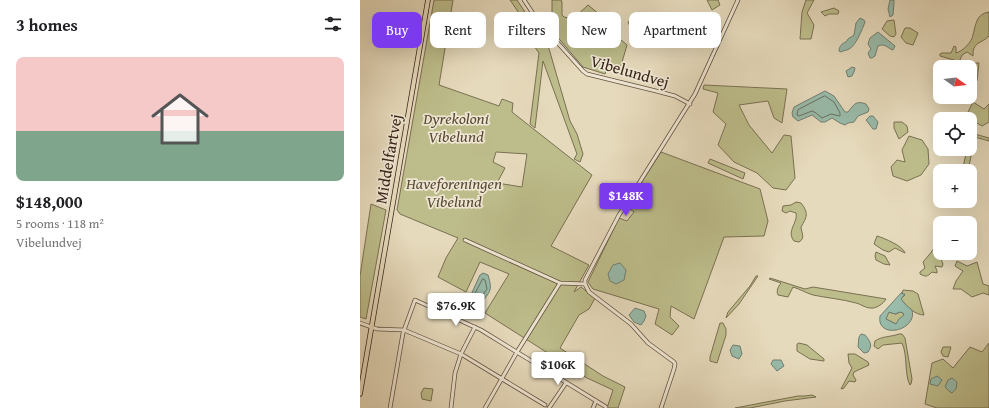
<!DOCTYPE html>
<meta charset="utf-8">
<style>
:root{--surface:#fff;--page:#f2f2f2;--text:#202124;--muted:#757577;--line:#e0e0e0;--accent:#7c3aed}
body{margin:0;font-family:"Gentium Book Plus",serif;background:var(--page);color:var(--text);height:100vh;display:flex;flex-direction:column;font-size:15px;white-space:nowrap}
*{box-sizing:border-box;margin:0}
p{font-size:13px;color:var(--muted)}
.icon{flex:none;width:22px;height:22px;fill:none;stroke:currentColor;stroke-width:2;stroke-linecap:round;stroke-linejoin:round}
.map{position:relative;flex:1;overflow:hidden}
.drawer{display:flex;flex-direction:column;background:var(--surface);width:360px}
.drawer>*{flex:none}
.guide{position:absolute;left:12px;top:12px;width:380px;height:36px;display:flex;gap:8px}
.needle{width:26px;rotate:104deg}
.buttons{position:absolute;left:573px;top:60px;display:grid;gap:8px}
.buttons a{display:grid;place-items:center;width:44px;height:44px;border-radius:8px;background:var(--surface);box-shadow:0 4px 16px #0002;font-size:20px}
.price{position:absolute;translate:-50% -34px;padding:0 9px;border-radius:4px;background:#fff;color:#222;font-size:13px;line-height:26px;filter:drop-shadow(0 1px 2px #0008)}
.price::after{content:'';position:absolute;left:50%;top:24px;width:12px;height:9px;margin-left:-6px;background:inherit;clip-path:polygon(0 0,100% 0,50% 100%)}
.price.current{background:var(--accent);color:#fff}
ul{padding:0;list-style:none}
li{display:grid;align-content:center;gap:8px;height:212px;padding:0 16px}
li+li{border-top:1px solid var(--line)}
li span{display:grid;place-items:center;height:124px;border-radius:8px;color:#555}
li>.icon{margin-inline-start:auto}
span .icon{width:72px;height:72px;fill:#fffc;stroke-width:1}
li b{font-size:17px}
h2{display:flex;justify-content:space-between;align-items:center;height:48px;padding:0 16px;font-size:17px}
.pill{padding:0 14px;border-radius:8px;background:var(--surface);box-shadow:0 4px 16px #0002;font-size:14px;line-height:36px}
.pill.current{background:var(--accent);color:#fff}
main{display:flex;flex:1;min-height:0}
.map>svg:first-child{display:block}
.green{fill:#bdbd8b;stroke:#7a7053;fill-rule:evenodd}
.water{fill:#98bbaa;stroke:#727e71;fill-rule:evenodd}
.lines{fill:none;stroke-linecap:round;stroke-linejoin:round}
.shore{stroke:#686f62;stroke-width:1}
.minor-casing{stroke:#645143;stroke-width:4.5}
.major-casing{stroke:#38231b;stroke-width:5.5}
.minor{stroke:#efe7d3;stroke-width:3}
.major{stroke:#e6dabc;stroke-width:4}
.labels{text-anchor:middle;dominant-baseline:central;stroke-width:3.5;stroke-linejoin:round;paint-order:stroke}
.street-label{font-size:16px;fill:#38231b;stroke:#efe7d3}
.park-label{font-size:16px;font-style:italic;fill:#594a37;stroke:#efe7d3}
</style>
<main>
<section class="drawer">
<h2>3 homes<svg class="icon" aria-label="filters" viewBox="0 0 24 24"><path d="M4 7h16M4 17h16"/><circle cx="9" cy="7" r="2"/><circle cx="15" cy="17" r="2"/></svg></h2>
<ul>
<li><span style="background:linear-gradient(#f6c9c9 60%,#7fa58c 0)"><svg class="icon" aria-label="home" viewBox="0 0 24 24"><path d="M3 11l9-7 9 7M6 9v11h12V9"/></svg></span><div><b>$148,000</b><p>5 rooms · 118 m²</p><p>Vibelundvej</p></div></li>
</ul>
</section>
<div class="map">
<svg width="629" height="408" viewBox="0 0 629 408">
<rect width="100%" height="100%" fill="#e6dabc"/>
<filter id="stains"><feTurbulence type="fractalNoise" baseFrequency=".005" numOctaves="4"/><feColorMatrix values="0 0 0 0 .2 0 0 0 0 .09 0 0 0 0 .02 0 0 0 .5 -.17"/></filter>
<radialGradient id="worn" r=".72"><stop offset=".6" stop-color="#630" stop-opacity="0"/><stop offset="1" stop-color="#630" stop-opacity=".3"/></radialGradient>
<g class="green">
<path d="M74,0h19l-14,85 60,21 3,-7 11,4 -1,9 80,63 -41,71 38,19 -15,27 7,-5 14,11 -6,11 -10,6 -19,33 43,28 22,11 -7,21h-11l6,-18 -26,-12 -102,-65 24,-39 -29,-12 -14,30 -28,-15 8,-19 12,-20 -58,-24 -3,-4zM136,152l31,2 -5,33 -25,-4 8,-15 -12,-6z"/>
<path d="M150,0h7l8,12 -6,1z"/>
<path d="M192,0h9l1,2v13l2,2 9,2 15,-14 29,24 -3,5 13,11 -7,24 -12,-4 -3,9 -22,-7 -45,-53 14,4z"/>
<path d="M347,0h11l2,5 -8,5z"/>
<path d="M446,0h8l-7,13 7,12 -3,14h-11l2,-27z"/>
<path d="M474,8l5,3 -1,3h-9l-4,2 -4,-4z"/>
<path d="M629,12v24c-8,8 -17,6 -16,20l-6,-4 -5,3 -2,5 -3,1 -17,-5v-2l2,-1h9l3,-7 2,1v6c7,-2 16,-11 17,-18 3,-11 3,-21 16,-23z"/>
<path d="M280,14l1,25 -5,1 -8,-18z"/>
<path d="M534,20l2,14 -2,3 -4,-1 -8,-7 5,-8z"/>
<path d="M545,28h5l8,5 -5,12 -7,-2 -5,-6z"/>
<path d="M179,38l8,4 23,79 7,13 6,20 -3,8 -6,-3 3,-5 -34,-93 -8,67 -5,-4 9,-71 -5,-7z"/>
<path d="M611,63h8l-2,18 -3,3 -1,3 -3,2z"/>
<path d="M344,85l83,4 -5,34 -8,-5 -6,-17 -29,4 10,20 23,28 12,-18 7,1 4,42 -9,12 -13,-2 -16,-15 -23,-11 -16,-17 8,-21 -13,-12 5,-19 -15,-4z"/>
<path d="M613,102l11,7 5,-5v18l-7,4 -12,-7 -2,-7z"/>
<path d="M534,122h8l5,4 1,6 -9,7 -5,-11z"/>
<path d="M611,133l18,5v3l-14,-4 -7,34h-6l5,-21 3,-1v-15z"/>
<path d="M549,136l13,4 6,9 1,15 -8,11 -14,6 -14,-5 -2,-9 6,-7 8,2 -3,-12z"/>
<path d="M301,152l99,37 8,32 -4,15 -40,1 -30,82 -23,-13 -1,11 9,9 -7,9 -17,-11 4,-15 -66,-20 -5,-7 31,-64 8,3 7,-9 -8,-6z"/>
<path d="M350,159l35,14 -2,6 -35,-16z"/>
<path d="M436,202l5,1c8,10 6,14 0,24 0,5 5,11 -2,15l-5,-1c-8,-10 4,-18 2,-28l-6,-2 -4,2 -4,-2 1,-5 8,-1z"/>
<path d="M11,204l15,6 -20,109 -6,-2v-41z"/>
<path d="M580,235l-1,23 2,1 2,5 -1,3 -7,-1 2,5v2l-5,-1c-5,5 -6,5 -12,2v-2l5,-4 -2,-6c7,-8 14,-16 17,-27z"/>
<path d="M517,236c7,2 26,10 28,17l-10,-5 -6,4 -6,-2 -9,-6z"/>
<path d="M516,252l9,4 5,9 -6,-1 -8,-4 -1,-4z"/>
<path d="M597,261l10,5 10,-4 6,22 6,2v9l-6,-2 -11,4 -11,-8h-8l3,-8 7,-10 -8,-5z"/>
<path d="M396,276h2l-19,28 -13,14 2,-6 22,-26z"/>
<path d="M410,278l35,11 8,-2 73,12c-3,5 -10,10 -16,9 -5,0 -9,-4 -14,-5 -14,-4 -29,-5 -43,-8 -7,-2 -13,-6 -20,-8l-5,10 -10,-2c-2,-4 0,-8 3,-12l-12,-4z"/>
<path d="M543,290l10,1 5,3 6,21c-9,0 -18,-9 -23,-16l4,-4 -3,-1z"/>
<path d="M528,312l8,2 4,-2 3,1 1,2 -8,9 -10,-5z"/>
<path d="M360,323h3l3,6v6l-9,28 -7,-2v-4z"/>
<path d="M539,334h3l3,4 7,41 -1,5 -1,1c-6,-11 -2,-29 -8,-42l-19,2 -5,4 -4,-3 1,-5c7,-5 16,-4 24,-7z"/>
<path d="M439,343l8,2 17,14v2l-14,-2 -13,-8v-7z"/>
<path d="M629,343v65h-52l-12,-4 7,-41 11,-4 10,9 17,-21 12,5z"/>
<path d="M583,347h8l-3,10 -5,-1 -2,-4z"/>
<path d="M488,354h7l13,8 1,3 -15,7 -1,3 3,5 -1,2 -6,-1 -5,7 -3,1 11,-21 -3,-5z"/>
<path d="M64,388l9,1 -2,12 -9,-2 -1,-6z"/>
<path d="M452,395l4,2 -31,4 -35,7h-15l63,-12h7z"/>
</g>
<g class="water">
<path d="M530,0h4v2l-1,13 -3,2 -2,-8z"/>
<path d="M500,18l4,2 1,2c-2,6 -10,25 -16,27 -3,2 -5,1 -8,3l-2,-1c0,-4 3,-8 7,-9l2,-3 6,-4 2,-12z"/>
<path d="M518,32l17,14 -2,4c-6,-2 -8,-7 -15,-4l-3,10 -3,2h-2l-2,-5 3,-4 -3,-5 2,-6z"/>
<path d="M492,67l3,1 -1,4 -2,4 -4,1 -2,-6z"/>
<path d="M465,91l9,5 11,16h3c6,-7 7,-12 18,-8l3,5 -1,3 -10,4 -4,6 -6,1 -3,2 -5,-2 -8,-5 -7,4h-4l-9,-7 -14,6 -5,-4 -1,-4 2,-6z"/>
<path d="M510,116h3l5,6 -2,7h-3l-7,-9z"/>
<path d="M260,263l6,7 -2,10 -8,4 -6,-3 -2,-7 5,-9z"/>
<path d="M123,273l5,2c5,16 2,17 -8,29h-5l-4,-3 -1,-4 10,-22z"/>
<path d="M542,292v2h3l-4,5 5,6 6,5c6,21 -36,30 -32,6zM529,312l6,2 5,-2 3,1 1,2 -5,4 -3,5 -10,-5z"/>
<path d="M275,308l9,3 2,5 -2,5 -3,4 -7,-3 -5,-7z"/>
<path d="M501,334l4,1c5,6 8,10 3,17l-4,1 -6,-6 1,-10z"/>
<path d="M373,345l7,1 2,8 -3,5 -7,-3 -2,-6z"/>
<path d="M413,360h8l3,6 -7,5 -6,-7z"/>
<path d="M577,376l5,4 -4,6 -8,-2 1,-5z"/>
<path d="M592,378l5,4 -1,7 -4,4 -2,-1 -5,-5 3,-7z"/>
</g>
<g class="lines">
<g class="shore">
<path d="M465,96l9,6 6,11v3l-9,-2 -9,4 -6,-5 -4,-2 -13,5 -2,-1 1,-5z"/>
<path d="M123,279l2,1 2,9 -8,11h-2l-3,-4z"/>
</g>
<defs>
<g id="minor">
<path d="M164,0l14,21 45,50 4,3 69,17 19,5 15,8"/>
<path d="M105,240l95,43 25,1"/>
<path d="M0,323l17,6 27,1 57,24 84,51"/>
<path d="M30,408l13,-75 12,-33 66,30 125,77"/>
<path d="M91,408l4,-35 6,-19 14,-27"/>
<path d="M125,408l32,-56 43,-69"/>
<path d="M189,408l17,-25"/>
<path d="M233,408l3,-7"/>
<path d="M301,408l13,-39 1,-5 -1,-2 -26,-19 -17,-19 -42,-32 -4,-8v-4l34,-65 76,-121 43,-94"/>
</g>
<path id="major" d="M0,394l68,-394"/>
</defs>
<use href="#minor" class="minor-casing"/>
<use href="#major" class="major-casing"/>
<use href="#minor" class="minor"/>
<use href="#major" class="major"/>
</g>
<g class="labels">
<g class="street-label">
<text transform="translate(270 71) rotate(16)">Vibelundvej</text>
<text transform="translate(28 159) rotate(-80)">Middelfartvej</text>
</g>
<g class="park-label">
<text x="96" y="118">Dyrekoloni<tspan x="96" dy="18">Vibelund</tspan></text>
<text x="94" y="183">Haveforeningen<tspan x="94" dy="18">Vibelund</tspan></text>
</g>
</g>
<rect width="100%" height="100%" filter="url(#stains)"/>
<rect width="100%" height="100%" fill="url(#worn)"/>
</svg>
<div class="buttons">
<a><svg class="needle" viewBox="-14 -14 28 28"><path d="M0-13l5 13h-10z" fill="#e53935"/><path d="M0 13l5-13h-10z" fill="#757577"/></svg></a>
<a><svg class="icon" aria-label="locate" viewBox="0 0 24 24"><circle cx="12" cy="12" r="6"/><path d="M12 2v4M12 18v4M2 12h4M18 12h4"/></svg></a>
<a>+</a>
<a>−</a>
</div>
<b class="price current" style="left:266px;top:217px">$148K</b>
<b class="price" style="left:96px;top:327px">$76.9K</b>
<b class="price" style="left:198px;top:386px">$106K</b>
<div class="guide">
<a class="pill current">Buy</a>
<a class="pill">Rent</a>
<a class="pill">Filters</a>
<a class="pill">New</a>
<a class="pill">Apartment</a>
</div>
</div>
</main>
